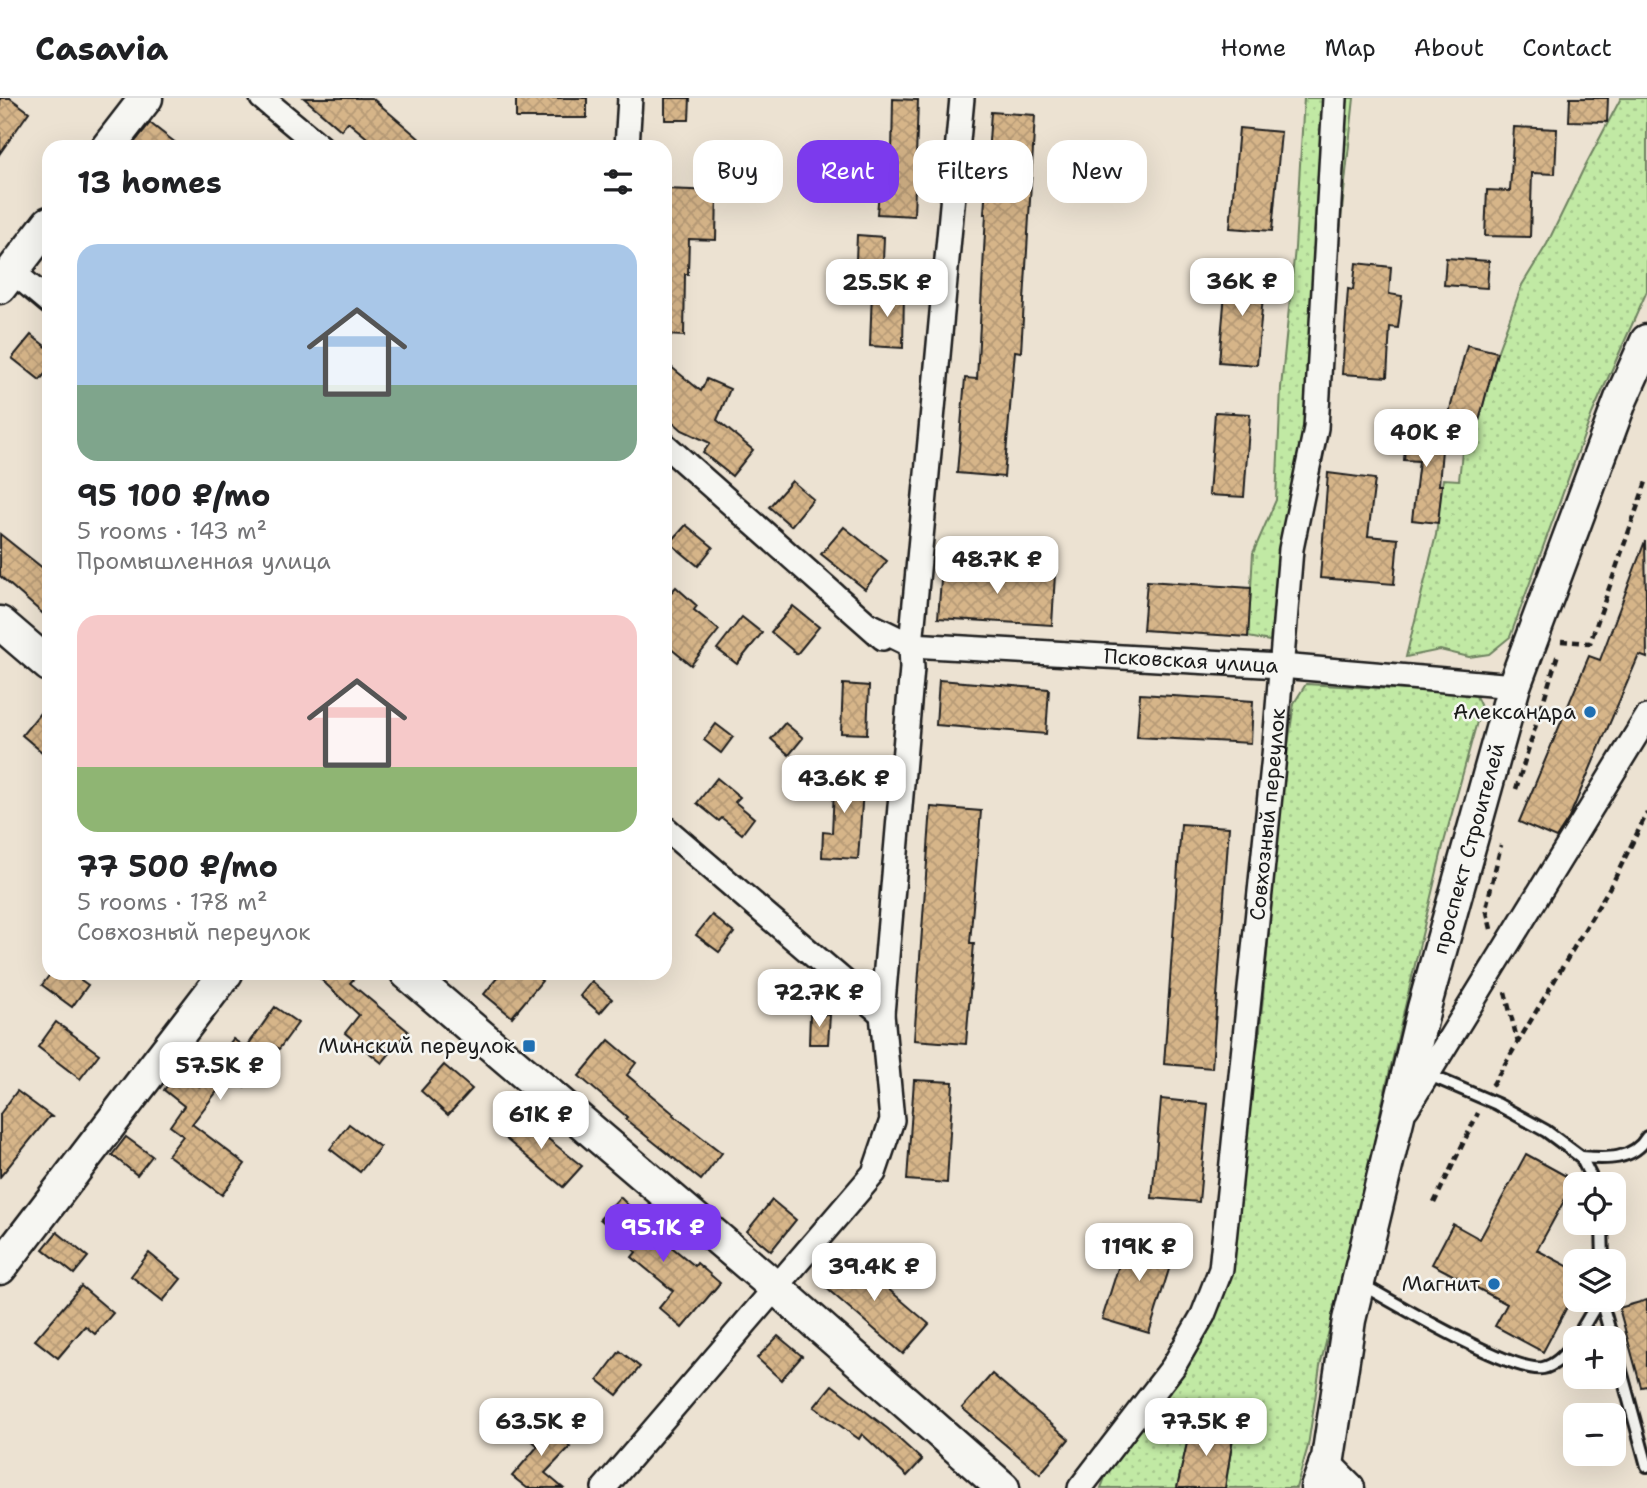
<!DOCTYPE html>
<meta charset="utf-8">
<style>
:root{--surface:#fff;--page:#f6f6f6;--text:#202124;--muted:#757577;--line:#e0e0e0;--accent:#7c3aed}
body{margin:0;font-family:"Shantell Sans",sans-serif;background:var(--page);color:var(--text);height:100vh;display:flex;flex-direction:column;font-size:26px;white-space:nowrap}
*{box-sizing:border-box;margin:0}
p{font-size:23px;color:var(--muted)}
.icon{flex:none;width:38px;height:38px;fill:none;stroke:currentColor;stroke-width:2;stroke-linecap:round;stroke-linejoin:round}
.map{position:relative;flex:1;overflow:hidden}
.side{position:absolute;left:42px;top:42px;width:630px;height:840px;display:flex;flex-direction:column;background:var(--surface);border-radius:21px;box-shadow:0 7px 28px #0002}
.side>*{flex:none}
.top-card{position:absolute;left:693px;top:42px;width:665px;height:63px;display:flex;gap:14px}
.tools{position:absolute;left:1563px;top:1074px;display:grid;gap:14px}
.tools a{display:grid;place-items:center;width:63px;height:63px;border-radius:14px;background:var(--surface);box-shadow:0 7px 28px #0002;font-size:35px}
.price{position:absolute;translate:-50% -60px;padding:0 16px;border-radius:14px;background:#fff;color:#222;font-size:23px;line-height:46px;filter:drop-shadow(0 2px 4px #0008)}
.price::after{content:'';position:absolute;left:50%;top:42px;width:21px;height:16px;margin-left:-10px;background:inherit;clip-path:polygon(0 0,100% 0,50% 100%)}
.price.selected{background:var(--accent);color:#fff}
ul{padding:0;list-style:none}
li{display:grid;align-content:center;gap:14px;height:371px;padding:0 35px}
li span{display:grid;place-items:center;height:217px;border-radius:21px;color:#555}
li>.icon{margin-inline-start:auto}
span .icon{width:126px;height:126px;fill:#fffc;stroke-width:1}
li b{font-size:30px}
h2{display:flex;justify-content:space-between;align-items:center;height:84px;padding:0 35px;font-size:30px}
.tag{padding:0 24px;border-radius:21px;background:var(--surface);box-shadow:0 7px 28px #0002;font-size:24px;line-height:63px}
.tag.selected{background:var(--accent);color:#fff}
header{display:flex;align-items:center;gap:42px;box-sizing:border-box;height:98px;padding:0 35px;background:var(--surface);border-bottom:2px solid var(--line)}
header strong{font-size:33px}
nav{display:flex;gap:38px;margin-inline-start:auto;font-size:24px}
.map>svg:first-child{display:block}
.grass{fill:url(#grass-dots);stroke:#6e8260;stroke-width:2}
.building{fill:url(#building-cross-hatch);stroke:#1c1c1c;stroke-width:2}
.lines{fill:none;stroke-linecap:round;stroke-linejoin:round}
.lane-casing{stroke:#1c1c1c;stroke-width:16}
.street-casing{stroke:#1c1c1c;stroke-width:28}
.secondary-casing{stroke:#1c1c1c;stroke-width:37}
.path{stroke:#1c1c1c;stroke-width:4.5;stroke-dasharray:7 5;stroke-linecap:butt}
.lane{stroke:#f6f6f2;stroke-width:10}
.street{stroke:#f6f6f2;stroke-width:23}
.secondary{stroke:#f6f6f2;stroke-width:32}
.poi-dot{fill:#1f6fb2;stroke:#f6f6f2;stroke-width:2.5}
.labels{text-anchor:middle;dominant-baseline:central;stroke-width:5;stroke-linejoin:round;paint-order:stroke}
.street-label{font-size:21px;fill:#1c1c1c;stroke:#f6f6f2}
.poi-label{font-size:21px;fill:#1c1c1c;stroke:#f6f6f2;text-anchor:end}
</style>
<header>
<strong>Casavia</strong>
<nav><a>Home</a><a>Map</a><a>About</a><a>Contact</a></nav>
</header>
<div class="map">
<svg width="1647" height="1390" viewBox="0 0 1647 1390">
<defs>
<pattern id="grass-dots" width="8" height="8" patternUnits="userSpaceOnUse" patternTransform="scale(1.75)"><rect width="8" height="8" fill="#c1e9a4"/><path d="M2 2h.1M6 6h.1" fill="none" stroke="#a5c78d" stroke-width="1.8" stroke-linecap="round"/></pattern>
<pattern id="building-cross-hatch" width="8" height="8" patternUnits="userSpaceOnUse" patternTransform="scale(1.75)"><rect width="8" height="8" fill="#d6b589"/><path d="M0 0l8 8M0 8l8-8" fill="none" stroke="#b79b76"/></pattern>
</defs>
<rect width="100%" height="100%" fill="#ece2d2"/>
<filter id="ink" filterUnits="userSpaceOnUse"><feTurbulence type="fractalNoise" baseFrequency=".0143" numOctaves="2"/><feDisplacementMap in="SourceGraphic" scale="14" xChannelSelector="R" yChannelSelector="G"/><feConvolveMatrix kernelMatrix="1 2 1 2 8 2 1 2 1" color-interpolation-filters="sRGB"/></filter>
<g filter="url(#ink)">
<g class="grass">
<path d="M1304,0h24l-14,305 -27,113 -17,125 -22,-4 5,-84 23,-53 5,-112 14,-140z"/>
<path d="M1343,0h11l-16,150z"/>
<path d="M1621,0h26v193l-55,123 -82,223 -21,17 -20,3 -29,-7 -34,7 30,-122 7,-56 16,1 6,-56 14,-3 18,-68 25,-68 25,-41 37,-76z"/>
<path d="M1306,586l152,9 18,3 5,11 -38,139 -61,258 -19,93 -43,169 -12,80 -12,42h-71l9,-56 -43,-7 -14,63h-76l7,-18 46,-59 58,-91 48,-290 22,-243 12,-84z"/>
</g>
<g class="building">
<path d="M0,0h10l19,14 -29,41z"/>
<path d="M304,0h68l57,49h-51l-30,-25 -7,8z"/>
<rect x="516" y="0" width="71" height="20"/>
<path d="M665,0h25l-1,22h-24z"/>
<path d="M1570,0h38l-1,24 -38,-1z"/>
<path d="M893,1l25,1 -4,116 -37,-2 2,-23 -12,-1 1,-36 24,1z"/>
<path d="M991,14l44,3 -14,237 -6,-1 -11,126 -47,-4 8,-95 12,1 9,-165h-2z"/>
<path d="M150,25l31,24h-50z"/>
<path d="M1514,29l43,2 -2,45 -23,-1 -2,64 -45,-1 2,-46 23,1z"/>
<path d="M1239,30l42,4 -9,99 -42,-3z"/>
<path d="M705,46l36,2 -3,32 -35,-3z"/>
<path d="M665,91l52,2 -1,49 -27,-1 -1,35h-3l-1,62 -19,-1z"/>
<path d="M857,137l27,2 -1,24 -27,-1z"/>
<path d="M1446,160l43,3 -2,27 -43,-3z"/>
<path d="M1356,165l35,4 -2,27 13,2 -4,32 -8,-1 -3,50 -45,-3 6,-85 5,1z"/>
<path d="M1227,172l38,3 -8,92 -38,-3z"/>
<path d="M872,192l32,1 -1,57 -33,-2z"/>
<path d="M31,237l18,14v20l-9,11 -28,-22z"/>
<path d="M1467,247l30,7 -18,69 -30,-8z"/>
<path d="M665,264l36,29 6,-12 23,10 -13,31 36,30 -21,26 -29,-23 7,-10 -28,-13 -17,-15z"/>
<path d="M1215,314l35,2 -6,83 -35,-2z"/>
<path d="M1407,325l37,3 -5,59h3l-4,38 -26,-3 7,-59 -15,-1z"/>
<path d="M1328,375l47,6 -7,57 30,3 -4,45 -74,-6z"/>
<path d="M792,383l21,18 -22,27 -22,-19z"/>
<path d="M686,427l27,22 -15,19 -28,-23z"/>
<path d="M844,429l43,34 -22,28 -44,-35z"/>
<path d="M0,436l49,39v46l-49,-43z"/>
<path d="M1645,443l2,117 -8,-3 -70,163 -13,20 -37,-16 70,-166 11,4z"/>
<path d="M942,469l113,7 -3,51 -114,-7z"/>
<path d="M1147,483l104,7 -3,49 -105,-7z"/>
<path d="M676,489l21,19 -3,4 25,20 -28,35 -26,-21v-45z"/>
<path d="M793,508l26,21 -22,27 -26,-22z"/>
<path d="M742,519l20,16 -25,31 -20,-15z"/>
<path d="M939,582l110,9 -3,45 -110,-9z"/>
<path d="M843,586l26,2 -2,48 -26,-1z"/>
<path d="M1140,596l113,7 -2,42 -114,-6z"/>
<path d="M49,604v56l-27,-23z"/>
<path d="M785,625l18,15 -14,17 -18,-16z"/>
<path d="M716,626l17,13 -12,16 -17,-13z"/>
<path d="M825,671h15l9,8h14v11l2,2h-2l-5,69 -36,-2 1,-25 9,1 2,-44h-10z"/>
<path d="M717,680l23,19 -5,5 19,16 -12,16 -20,-16 -3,3 -22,-18z"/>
<path d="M931,709l50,4 -11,132h4l-8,101 -52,-4z"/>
<path d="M1181,726l48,3 -17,241 -48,-4z"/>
<path d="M712,817l22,18 -15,19 -23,-17z"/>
<path d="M51,875h20l17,12 -16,22 -30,-22z"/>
<path d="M314,875h45l-9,10 58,48 -26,32 -37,-30 14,-18z"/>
<path d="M501,875h31l10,8 -30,36 -28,-23z"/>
<path d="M592,883l20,18 -12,14 -20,-17z"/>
<path d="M275,909l23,16 -19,26 -5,-3 -30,41 -15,-11 -37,48 53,40 -23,31 -54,-40 15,-19 -13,-10 14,-20 -20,-16 15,-20 20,16 34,-47 13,9z"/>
<path d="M810,917h20l-2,29h-19z"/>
<path d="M56,924l43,32 -19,25 -42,-32z"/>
<path d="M609,942l27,23 -9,12 47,39 -1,1 49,38 -21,27 -76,-61 2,-2 -48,-41z"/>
<path d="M444,967l28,24 -24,26 -27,-24z"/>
<path d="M914,982l39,2 -6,101 -40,-3z"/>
<path d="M17,993l35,26h-3l-49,60v-63z"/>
<path d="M1161,1001l47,5 -9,98 -47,-4z"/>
<path d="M517,1016l65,52 -19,21 -63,-53z"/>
<path d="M349,1026l31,23 -20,25 -30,-23z"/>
<path d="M126,1039l26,19 -15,19 -25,-20z"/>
<path d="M1526,1056l49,27 -38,69 38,20v22l-32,60 -48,-26 12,-22 -75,-40 21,-40 27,15z"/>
<path d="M620,1099l14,14 -3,3 64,52 2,-3 23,20 -38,45 -23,-20 14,-17 -41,-34 4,-5 -36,-33z"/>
<path d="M772,1102l24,20 -25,31 -24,-20z"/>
<path d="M57,1134l31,25 -14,17 -31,-25z"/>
<path d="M1129,1135l47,14 -27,86 -47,-14z"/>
<path d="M844,1153l85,73 -26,30 -85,-73z"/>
<path d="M149,1155l32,26 -18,22 -32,-25z"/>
<path d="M81,1188l32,27 -18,21 -10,-8 -27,32 -23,-18z"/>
<path d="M1647,1202v86l-6,1 -22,-79z"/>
<path d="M778,1238l24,20 -21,24 -24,-22z"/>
<path d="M620,1253l20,16 -23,28 -19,-15z"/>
<path d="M992,1276l77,65 -29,35 -78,-66z"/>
<path d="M832,1287l56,44 34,31 -15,16 -45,-42 -3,5 -45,-32z"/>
<path d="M540,1322l30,27 -25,26 18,15h-36l-15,-12 26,-30 -12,-11z"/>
<path d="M1191,1327l43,6 -9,57h-48z"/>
</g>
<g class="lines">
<defs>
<g id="lane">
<path d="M1427,976l70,30 49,27 35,26 14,28"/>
<path d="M1581,1059c24,2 52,4 66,-20"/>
<path d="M1602,1125l1,39"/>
<path d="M1361,1186c32,18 152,90 182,84 14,-3 24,-15 32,-27"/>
<path d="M1601,1202l11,39"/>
<path d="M1576,1241l23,-39"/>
<path d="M1614,1247l33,121"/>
</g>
<g id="street">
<path d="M262,0l59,49"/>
<path d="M627,49l3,-49"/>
<path d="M12,173l37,31"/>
<path d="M665,347l218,193"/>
<path id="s1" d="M872,528l39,19 370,21 233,20"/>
<path d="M665,730l217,186"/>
<path d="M1407,1010l240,-391"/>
<path d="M604,1390l270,-315 18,-53 -10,-106 30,-346 -1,-23 51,-547"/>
<path id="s2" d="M1080,1390l93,-121 30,-52 18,-46 53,-513 17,-207 25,-121 19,-330"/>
</g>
<g id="secondary">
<path d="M108,49l38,-49"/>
<path d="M0,189l49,-64"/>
<path d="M0,525l49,42"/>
<path d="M407,875l369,315 227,200"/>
<path d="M0,1170l226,-295"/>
<path d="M1325,1367l23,23"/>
<path id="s3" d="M1317,1390l11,-30 21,-138 75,-312 90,-322 107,-287 26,-58"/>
</g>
</defs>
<use href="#lane" class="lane-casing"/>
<use href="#street" class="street-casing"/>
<use href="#secondary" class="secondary-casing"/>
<g class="path">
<path d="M1561,543l29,2 57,-164"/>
<path d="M1516,691l42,-135"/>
<path d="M1491,831l-5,-21 15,-63"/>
<path d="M1505,894l13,51"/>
<path d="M1492,988l122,-206 33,-67"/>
<path d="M1434,1105l44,-90"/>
</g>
<use href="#lane" class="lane"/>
<use href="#street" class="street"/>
<use href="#secondary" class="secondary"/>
</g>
</g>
<g class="poi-dot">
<circle cx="1590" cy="614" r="7"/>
<rect x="522" y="941" width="14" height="14" rx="3.5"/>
<circle cx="1494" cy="1186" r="7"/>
</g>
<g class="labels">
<g class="street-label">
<text stroke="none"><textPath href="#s1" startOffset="324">Псковская улица</textPath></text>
<text stroke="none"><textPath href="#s2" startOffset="719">Совхозный переулок</textPath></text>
<text stroke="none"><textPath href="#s3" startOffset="658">проспект Строителей</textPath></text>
</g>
<g class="poi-label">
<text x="1576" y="614">Александра</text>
<text x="515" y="948">Минский переулок</text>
<text x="1480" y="1186">Магнит</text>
</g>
</g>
</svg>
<div class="tools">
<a><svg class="icon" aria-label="locate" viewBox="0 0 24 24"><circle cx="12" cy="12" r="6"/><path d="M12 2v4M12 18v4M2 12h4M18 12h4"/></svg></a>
<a><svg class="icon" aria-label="layers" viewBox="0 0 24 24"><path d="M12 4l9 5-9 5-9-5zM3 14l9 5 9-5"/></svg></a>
<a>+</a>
<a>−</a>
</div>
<b class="price" style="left:1242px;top:220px">36K ₽</b>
<b class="price" style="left:887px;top:221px">25.5K ₽</b>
<b class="price" style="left:1426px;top:371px">40K ₽</b>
<b class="price" style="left:997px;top:498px">48.7K ₽</b>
<b class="price" style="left:844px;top:717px">43.6K ₽</b>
<b class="price" style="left:819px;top:931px">72.7K ₽</b>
<b class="price" style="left:220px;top:1004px">57.5K ₽</b>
<b class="price" style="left:541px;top:1053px">61K ₽</b>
<b class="price selected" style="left:663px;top:1166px">95.1K ₽</b>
<b class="price" style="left:1139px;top:1185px">119K ₽</b>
<b class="price" style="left:874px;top:1205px">39.4K ₽</b>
<b class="price" style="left:541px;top:1360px">63.5K ₽</b>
<b class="price" style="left:1206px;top:1360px">77.5K ₽</b>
<div class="top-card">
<a class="tag">Buy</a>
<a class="tag selected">Rent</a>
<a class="tag">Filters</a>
<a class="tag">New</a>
</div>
<section class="side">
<h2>13 homes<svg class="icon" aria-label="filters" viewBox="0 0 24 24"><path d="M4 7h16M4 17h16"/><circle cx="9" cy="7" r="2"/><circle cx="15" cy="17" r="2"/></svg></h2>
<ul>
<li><span style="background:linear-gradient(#a9c7e8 65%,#7fa58c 0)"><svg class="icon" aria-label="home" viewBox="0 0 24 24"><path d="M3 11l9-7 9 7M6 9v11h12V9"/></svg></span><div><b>95 100 ₽/mo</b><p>5 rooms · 143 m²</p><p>Промышленная улица</p></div></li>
<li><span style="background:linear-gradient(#f6c9c9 70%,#8fb573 0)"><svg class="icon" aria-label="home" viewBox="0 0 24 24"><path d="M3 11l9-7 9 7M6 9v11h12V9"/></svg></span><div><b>77 500 ₽/mo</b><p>5 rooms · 178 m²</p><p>Совхозный переулок</p></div></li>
</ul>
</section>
</div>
